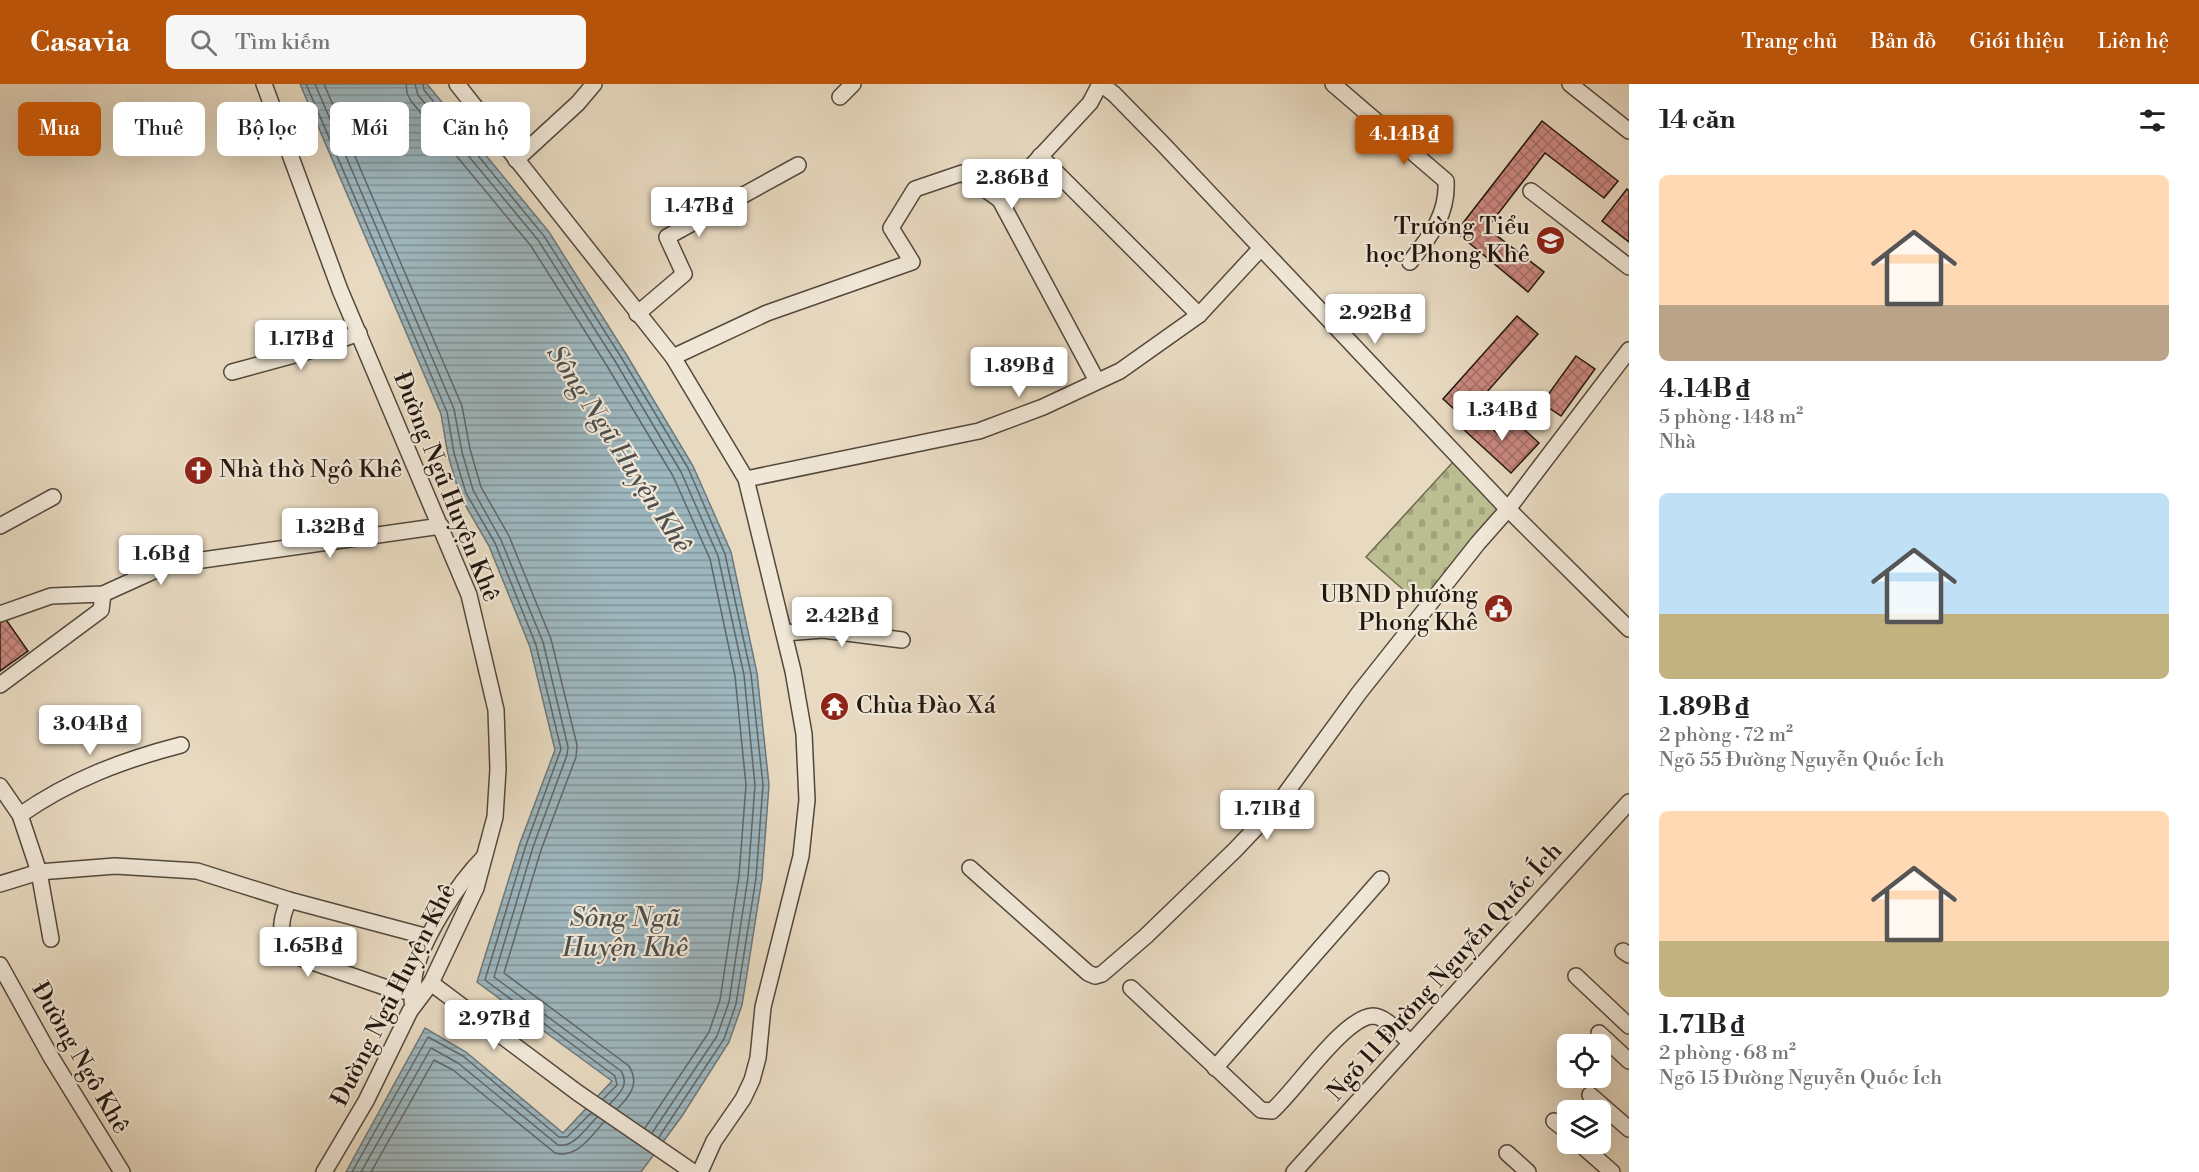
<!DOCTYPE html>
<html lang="vi">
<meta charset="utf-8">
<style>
:root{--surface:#fff;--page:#f6f6f6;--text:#202124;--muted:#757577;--accent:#b45309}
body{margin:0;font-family:"Libre Bodoni",serif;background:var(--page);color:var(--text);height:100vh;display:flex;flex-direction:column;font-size:22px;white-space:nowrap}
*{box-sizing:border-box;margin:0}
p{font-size:20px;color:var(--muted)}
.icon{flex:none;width:33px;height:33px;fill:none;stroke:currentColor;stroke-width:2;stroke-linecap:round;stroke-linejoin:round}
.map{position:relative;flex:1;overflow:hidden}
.details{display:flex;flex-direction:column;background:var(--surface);width:570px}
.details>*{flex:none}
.hud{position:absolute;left:18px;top:18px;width:570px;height:54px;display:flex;gap:12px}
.fabs{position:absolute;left:1557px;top:950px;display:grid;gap:12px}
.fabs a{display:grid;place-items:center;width:54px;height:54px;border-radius:9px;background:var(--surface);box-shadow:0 6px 24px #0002;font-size:30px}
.price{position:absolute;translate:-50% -51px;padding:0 14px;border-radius:6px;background:#fff;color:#222;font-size:20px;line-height:39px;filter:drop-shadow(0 2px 3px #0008)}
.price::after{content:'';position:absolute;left:50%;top:36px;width:18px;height:14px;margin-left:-9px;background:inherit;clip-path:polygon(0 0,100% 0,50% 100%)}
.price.active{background:var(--accent);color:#fff}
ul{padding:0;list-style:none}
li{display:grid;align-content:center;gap:12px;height:318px;padding:0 30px}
li span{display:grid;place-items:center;height:186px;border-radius:9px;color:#555}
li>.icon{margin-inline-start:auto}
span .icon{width:108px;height:108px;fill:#fffc;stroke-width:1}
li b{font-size:26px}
h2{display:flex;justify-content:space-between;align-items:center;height:72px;padding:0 30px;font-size:26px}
.chip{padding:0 21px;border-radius:9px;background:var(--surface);box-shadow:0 6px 24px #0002;font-size:21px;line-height:54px}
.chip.active{background:var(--accent);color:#fff}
header{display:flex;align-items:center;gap:36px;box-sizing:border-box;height:84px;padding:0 30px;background:var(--accent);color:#fff}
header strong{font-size:28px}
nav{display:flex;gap:33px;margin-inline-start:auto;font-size:21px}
.search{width:420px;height:54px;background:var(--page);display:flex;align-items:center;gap:15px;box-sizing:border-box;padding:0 21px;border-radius:9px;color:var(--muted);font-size:22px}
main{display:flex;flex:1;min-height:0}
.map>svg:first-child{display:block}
.cemetery{fill:url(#cemetery-stones);stroke:#6e6a50;stroke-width:1.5}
.water{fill:url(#water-rules);stroke:#6d7779;stroke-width:1.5}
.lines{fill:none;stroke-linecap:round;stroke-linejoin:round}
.shore{stroke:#606768;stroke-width:1.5}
.building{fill:url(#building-cross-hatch);stroke:#231710;stroke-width:1.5}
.minor-casing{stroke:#54483c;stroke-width:18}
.minor{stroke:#f0e7d7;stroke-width:15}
.labels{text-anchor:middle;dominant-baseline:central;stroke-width:4.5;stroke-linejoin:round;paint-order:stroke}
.poi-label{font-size:24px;fill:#231710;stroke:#f0e7d7;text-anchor:end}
.street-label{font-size:24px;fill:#231710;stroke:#f0e7d7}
.water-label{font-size:26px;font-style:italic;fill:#4e4f4d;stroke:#f0e7d7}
</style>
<header>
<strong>Casavia</strong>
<div class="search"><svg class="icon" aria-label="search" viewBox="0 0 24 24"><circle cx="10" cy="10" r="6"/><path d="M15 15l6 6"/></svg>Tìm kiếm</div>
<nav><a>Trang chủ</a><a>Bản đồ</a><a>Giới thiệu</a><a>Liên hệ</a></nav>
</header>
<main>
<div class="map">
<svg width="1629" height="1088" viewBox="0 0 1629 1088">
<defs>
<pattern id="cemetery-stones" width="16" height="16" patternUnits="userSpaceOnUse" patternTransform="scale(1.5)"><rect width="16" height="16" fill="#babe90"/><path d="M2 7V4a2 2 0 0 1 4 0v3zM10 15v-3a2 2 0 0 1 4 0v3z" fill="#a0a37b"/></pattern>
<pattern id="water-rules" width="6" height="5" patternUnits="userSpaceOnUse" patternTransform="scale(1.5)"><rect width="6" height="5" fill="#9eb7bf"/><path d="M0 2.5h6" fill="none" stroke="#80949a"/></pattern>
<pattern id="building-cross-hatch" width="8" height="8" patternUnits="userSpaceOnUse" patternTransform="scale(1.5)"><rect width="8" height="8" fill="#cc8981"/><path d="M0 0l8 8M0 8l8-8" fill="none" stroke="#a56f68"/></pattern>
</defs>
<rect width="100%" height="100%" fill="#e8dac1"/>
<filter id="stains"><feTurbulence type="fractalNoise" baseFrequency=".00333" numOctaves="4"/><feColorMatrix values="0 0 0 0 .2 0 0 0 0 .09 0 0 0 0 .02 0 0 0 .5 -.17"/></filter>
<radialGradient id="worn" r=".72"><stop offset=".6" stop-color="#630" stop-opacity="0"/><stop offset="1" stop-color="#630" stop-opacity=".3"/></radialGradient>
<path class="cemetery" d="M1453,378l48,51 -78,94 -57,-50z"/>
<path class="water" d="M300,0h127l122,148 77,122 67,112 38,86 26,121 12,112 -7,94 -20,126 -13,37 -47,74 -41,56h-295l79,-144 41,24 97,81 49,-52 -135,-99 43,-139 35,-93 -25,-103 -41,-101 -29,-50 -12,-41 -7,-41z"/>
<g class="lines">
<g class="shore">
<path d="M306,0l141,328 7,41 12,40 29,50 41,102 25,104 -35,96 -41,135 130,96 2,9 -14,14"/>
<path d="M315,0l139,325 8,43 11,38 28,50 42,102 25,105 -1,8 -34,92 -39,130 127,94c9,14 -2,23 -11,33"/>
<path d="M324,0l138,322 8,43 11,38 28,49 42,103 26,106 -1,12 -35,93 -37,123 125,93c11,18 1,30 -12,43"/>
<path d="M406,0l1,9 4,8 120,145 76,120 66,110 37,83 25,117 11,109 -7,91 -19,124 -11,32 -64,96"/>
<path d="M415,0l3,11 120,145 77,121 66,111 37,84 26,119 11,110 -7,92 -19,125 -12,34 -65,97"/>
<path d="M423,0l1,6 120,146 77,121 67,111 37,86 26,120 12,111 -7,93 -20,126 -12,35 -65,98"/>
<path d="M352,1088l76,-135 35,19 96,81h8l24,-24"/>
<path d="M361,1088l70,-124 27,15 100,82c16,3 28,-17 39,-28"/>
<path d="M371,1088l63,-112 19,10 102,83c22,6 36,-17 49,-31"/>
</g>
</g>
<g class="building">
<path d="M1542,37l76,60 -14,17 -59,-45 -58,75 57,44 -16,20 -72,-60z"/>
<path d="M1627,105l2,2v51l-27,-21z"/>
<path d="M1517,232l21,18 -74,84 -21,-19z"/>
<path d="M1576,272l19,13 -34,47 -19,-13z"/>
<path d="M1475,328l26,25 14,-16 24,22 -28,30 -50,-46z"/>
<path d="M2,530l26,37 -28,20v-55z"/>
</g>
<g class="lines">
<defs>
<g id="minor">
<path d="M264,0l76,206 129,305 27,115 2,59 -3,48 -19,71 -45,95 -21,28 -44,90 -42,71"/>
<path d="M457,0l216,273 73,122 47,192 11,63 3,66 -6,56 -38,151 -5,51 -6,22 -9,19 -29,42 -14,31"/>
<path d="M1101,0l13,10 47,48 342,362 126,125"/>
<path d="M1333,0l113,97c2,34 -16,55 -36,81"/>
<path d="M1570,0l59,47"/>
<path d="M840,13l13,-13"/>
<path d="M1040,72l159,159"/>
<path d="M516,76l62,-57 16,-19"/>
<path d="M1531,107l98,76"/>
<path d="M1000,116l97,181"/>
<path d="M637,230l47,-40 -17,-37 131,-72"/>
<path d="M673,273l94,-44 145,-51 -21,-34 24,-39 47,-16 38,27 90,-97 10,-19"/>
<path d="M232,288l77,-21 50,-18"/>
<path d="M746,395l233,-48 64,-24 77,-36 79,-56 62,-67"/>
<path d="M0,442l53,-29"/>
<path d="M0,530l51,-18 52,-2 64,-29 274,-39"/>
<path d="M784,549l39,-3 79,10"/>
<path d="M0,601l101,-75 2,-16"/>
<path d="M0,702l20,29 19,57 12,67"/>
<path d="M20,731c50,-35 103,-55 161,-70"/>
<path d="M970,784l118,105 7,3 7,-2 44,-38 89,-86 40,-42 84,-115 119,-150 30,-34 121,-159"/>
<path d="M0,800l39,-12 76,-6 82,5 92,29 139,37"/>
<path d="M289,816c-9,19 -12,38 3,55l101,35 20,2"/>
<path d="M1623,867l6,4"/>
<path d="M0,881l51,92 71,115"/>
<path d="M1576,892l53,50"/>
<path d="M431,899l147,110 115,79"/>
<path d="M1131,904l130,122 11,1c24,-21 72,-94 101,-95 13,0 28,19 38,27"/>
<path d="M412,917c1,-7 1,-15 2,-23 5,-36 45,-96 70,-121"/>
<path d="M1599,949l30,28"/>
<path d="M1215,984l166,-189"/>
<path d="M1590,1011l39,34"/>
<path d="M1554,1037l14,11"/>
<path d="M1579,1059l33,29"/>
<path d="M1507,1069l21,19"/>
<path d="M1294,1088l335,-370"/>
</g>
</defs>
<use href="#minor" class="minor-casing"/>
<use href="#minor" class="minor"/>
</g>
<defs>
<symbol id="school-disc" viewBox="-11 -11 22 22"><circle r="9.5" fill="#8f2418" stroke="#f0e7d7"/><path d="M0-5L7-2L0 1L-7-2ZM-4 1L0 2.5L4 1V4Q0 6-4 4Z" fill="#fff"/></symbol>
<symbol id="church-disc" viewBox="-11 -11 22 22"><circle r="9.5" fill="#8f2418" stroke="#f0e7d7"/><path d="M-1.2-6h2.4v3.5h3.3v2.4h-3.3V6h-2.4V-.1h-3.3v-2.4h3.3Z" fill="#fff"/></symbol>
<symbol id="civic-disc" viewBox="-11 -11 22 22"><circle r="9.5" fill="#8f2418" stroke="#f0e7d7"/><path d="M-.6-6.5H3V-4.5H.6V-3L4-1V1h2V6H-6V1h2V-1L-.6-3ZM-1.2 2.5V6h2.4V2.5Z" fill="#fff"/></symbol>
<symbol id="temple-disc" viewBox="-11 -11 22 22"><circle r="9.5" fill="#8f2418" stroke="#f0e7d7"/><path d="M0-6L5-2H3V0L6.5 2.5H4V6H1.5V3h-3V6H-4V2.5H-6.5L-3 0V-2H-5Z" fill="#fff"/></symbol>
</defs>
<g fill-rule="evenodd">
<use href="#school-disc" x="1534" y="140" width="33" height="33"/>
<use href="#church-disc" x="182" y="370" width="33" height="33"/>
<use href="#civic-disc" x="1482" y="508" width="33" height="33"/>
<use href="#temple-disc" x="818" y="606" width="33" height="33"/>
</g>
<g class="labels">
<g class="poi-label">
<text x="1530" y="143">Trường Tiểu<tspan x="1530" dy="28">học Phong Khê</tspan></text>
<text x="219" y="386" text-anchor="start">Nhà thờ Ngô Khê</text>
<text x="1478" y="511">UBND phường<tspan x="1478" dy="28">Phong Khê</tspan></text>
<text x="856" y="622" text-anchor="start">Chùa Đào Xá</text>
</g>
<g class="street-label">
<text transform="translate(446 403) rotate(68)">Đường Ngũ Huyện Khê</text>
<text transform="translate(1445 888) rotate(-48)">Ngõ 11 Đường Nguyễn Quốc Ích</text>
<text transform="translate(394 911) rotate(-63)">Đường Ngũ Huyện Khê</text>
<text transform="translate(80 974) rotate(60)">Đường Ngô Khê</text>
</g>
<g class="water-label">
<text transform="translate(619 365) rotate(57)">Sông Ngũ Huyện Khê</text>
<text x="625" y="834">Sông Ngũ<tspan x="625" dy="30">Huyện Khê</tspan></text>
</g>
</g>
<rect width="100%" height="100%" filter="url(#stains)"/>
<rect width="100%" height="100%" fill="url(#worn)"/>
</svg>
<div class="fabs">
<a><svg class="icon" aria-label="locate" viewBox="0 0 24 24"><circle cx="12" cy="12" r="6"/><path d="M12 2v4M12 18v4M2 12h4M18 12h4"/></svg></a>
<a><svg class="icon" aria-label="layers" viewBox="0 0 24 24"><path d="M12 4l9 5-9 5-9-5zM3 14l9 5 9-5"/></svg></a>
</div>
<b class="price active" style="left:1404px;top:82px">4.14B ₫</b>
<b class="price" style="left:1012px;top:126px">2.86B ₫</b>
<b class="price" style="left:699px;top:154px">1.47B ₫</b>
<b class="price" style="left:1375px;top:261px">2.92B ₫</b>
<b class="price" style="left:301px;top:287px">1.17B ₫</b>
<b class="price" style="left:1019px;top:314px">1.89B ₫</b>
<b class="price" style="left:1502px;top:358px">1.34B ₫</b>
<b class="price" style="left:330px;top:475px">1.32B ₫</b>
<b class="price" style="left:161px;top:502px">1.6B ₫</b>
<b class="price" style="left:842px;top:564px">2.42B ₫</b>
<b class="price" style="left:90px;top:672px">3.04B ₫</b>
<b class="price" style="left:1267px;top:757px">1.71B ₫</b>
<b class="price" style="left:308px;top:894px">1.65B ₫</b>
<b class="price" style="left:494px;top:967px">2.97B ₫</b>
<div class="hud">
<a class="chip active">Mua</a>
<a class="chip">Thuê</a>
<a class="chip">Bộ lọc</a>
<a class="chip">Mới</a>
<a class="chip">Căn hộ</a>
</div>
</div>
<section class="details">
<h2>14 căn<svg class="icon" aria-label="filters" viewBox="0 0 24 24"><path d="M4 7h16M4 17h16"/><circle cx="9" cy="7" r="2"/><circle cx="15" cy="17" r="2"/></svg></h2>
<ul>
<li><span style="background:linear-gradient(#ffd9b3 70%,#b9a48a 0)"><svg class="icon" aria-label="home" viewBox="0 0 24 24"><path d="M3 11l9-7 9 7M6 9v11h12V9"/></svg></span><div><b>4.14B ₫</b><p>5 phòng · 148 m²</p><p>Nhà</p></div></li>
<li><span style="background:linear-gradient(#bfe0f5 65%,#c2b280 0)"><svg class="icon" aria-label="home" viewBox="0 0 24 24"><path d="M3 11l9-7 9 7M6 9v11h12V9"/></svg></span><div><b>1.89B ₫</b><p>2 phòng · 72 m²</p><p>Ngõ 55 Đường Nguyễn Quốc Ích</p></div></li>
<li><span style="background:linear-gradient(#ffd9b3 70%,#c2b280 0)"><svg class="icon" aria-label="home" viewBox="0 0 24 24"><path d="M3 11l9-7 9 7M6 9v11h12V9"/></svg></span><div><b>1.71B ₫</b><p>2 phòng · 68 m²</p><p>Ngõ 15 Đường Nguyễn Quốc Ích</p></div></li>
</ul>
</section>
</main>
